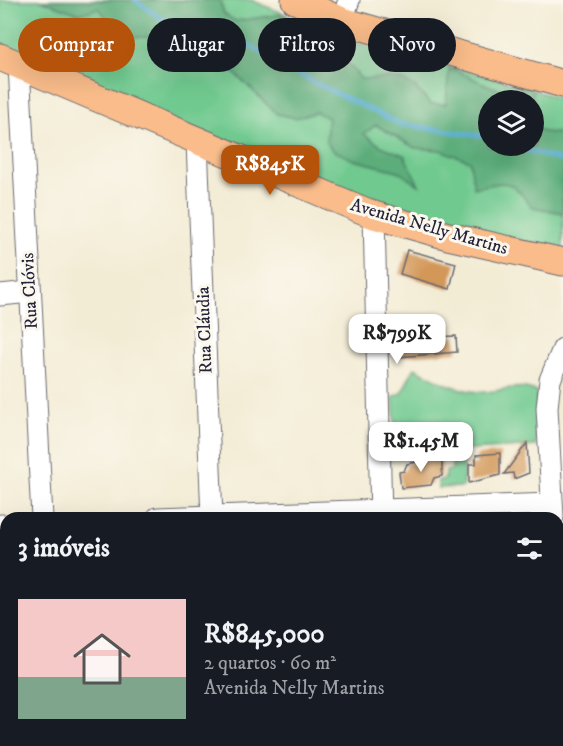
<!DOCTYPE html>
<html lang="pt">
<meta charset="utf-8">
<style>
:root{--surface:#171b24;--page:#242831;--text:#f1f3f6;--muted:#9ea1a6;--accent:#b45309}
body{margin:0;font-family:"IM FELL DW Pica",serif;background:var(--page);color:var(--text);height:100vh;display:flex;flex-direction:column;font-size:22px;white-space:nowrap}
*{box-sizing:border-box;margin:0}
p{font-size:20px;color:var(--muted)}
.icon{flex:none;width:33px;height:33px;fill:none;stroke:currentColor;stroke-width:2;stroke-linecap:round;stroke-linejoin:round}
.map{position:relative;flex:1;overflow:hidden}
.details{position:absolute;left:0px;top:512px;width:564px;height:236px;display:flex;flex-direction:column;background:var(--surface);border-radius:18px 18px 0 0;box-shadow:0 6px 24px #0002}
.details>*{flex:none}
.guide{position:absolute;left:18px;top:18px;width:528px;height:54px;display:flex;gap:12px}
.fabs{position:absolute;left:478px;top:90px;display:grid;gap:12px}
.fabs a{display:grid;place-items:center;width:66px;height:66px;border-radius:50%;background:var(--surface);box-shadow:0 6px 24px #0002;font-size:30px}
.price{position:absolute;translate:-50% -51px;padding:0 14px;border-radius:12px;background:#fff;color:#222;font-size:20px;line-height:39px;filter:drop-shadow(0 2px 3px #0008)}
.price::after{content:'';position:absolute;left:50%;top:36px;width:18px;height:14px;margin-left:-9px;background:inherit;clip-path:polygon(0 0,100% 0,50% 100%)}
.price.current{background:var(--accent);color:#fff}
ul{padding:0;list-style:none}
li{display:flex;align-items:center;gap:18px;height:150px;padding:0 18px}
li span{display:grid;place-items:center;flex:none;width:168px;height:120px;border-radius:0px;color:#555}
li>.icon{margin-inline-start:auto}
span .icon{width:72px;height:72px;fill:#fffc;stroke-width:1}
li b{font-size:26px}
h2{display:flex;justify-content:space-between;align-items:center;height:72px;padding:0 18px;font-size:26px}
.pill{padding:0 21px;border-radius:27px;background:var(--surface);box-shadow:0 6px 24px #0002;font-size:21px;line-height:54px}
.pill.current{background:var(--accent);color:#fff}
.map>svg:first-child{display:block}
.green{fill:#70c98f;stroke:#497665;stroke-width:1.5;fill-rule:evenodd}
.forest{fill:#5cad7a;stroke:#3f685a;stroke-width:1.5}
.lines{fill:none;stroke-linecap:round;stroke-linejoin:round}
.stream{stroke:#56acd3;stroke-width:4.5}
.building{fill:#d39858}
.minor-casing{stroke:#6b6971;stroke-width:23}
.major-casing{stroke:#6b6971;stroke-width:29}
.minor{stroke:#fff;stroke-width:21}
.major{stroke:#f9bc8a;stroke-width:27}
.labels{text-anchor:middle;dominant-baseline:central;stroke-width:6;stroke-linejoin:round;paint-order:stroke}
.street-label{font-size:18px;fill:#22223b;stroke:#fbf7ec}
</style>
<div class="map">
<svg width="563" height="746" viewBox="0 0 563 746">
<rect width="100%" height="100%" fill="#fbf7ec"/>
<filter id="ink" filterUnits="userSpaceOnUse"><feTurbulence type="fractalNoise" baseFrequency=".0167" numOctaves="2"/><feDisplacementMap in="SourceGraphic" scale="12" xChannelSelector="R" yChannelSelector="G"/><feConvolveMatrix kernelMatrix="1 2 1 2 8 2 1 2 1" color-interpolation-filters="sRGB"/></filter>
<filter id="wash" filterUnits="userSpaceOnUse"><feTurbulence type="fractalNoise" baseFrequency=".008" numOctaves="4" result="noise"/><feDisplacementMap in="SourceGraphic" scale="24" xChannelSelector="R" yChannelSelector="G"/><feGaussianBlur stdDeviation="1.35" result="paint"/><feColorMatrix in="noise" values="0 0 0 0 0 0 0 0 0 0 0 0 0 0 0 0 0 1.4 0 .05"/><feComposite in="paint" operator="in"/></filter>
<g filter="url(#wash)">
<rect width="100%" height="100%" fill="#f3ecd5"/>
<g class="green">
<path d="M0,0h251l102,42 130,33 80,24v154l-185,-44 -378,-163zM489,100h45v46h-45z"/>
<path d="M414,368c21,10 43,24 68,24 20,0 36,-10 55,0l-1,54 -139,9 -4,-58 8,-3z"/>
<path d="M464,456l-1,31 -25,1v-8l7,-1 1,-8 6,-1v-13z"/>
</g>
<path class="forest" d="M41,0h179l4,14 11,7 49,-7 32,11 45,54c34,-1 47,-5 69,25h16l3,-35c20,4 38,21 59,21 7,0 16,-3 24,-4l1,14h-44v46h45v-18l10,4 19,2v79l-31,-6c-23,-29 -23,-26 -58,-19l-4,-27 -30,-11 -25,-2 -39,-23 -12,9 17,12 23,9 15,30 -21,-14 -44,-11 -22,-10 -6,-9 2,-23 -12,-6 -20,6 -19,-4 -49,-47 -44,-18 -17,-11 -30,-1 -23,-9 -15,-20 -20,6z"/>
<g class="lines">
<g class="stream">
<path d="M135,0l25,18 83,24 72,41 85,41 89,13"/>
<path d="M512,146l51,15"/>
</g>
</g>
<g id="blocks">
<g class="building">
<path d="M407,250l49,13 -6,26 -50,-15z"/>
<path d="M429,320v17l27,-1 1,16 -60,5 9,-13 -2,-23z"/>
<path d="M527,443l2,30 -15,6 -1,-6 -9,1z"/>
<path d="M500,453v22l-31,8v-19h7v-9z"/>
<path d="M442,457v19l-8,2 -3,7 -30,3 -2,-16 5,-1 3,-7z"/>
</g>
</g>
</g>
<g filter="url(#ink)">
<use href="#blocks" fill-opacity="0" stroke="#6b6971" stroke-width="1.5"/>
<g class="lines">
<defs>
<g id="minor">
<path d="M342,21l7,-21"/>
<path d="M19,65l23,453"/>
<path d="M197,142l15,376"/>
<path d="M374,215l7,303"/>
<path d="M0,295l30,-3"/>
<path d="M553,517l-6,-109 3,-28 13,-31"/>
<path d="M157,518l395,-14"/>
<path d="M0,525h6"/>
<path d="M558,610l5,133"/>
<path d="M54,741v5"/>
<path d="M224,741v5"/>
<path d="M392,741l1,5"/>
</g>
<g id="major">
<path d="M295,0l47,21 221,63"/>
<path d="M0,57l374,158 74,21 115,26"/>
</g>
</defs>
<use href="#minor" class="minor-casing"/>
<use href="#major" class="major-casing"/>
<use href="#minor" class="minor"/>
<use href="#major" class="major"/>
</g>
</g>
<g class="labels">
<g class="street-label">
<text transform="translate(429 227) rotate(16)">Avenida Nelly Martins</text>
<text transform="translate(30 291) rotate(-93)">Rua Clóvis</text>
<text transform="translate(205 330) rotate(-92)">Rua Cláudia</text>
</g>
</g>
</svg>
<div class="fabs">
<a><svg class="icon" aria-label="layers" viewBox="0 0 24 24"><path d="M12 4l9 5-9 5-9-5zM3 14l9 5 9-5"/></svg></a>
</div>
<b class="price current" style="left:270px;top:196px">R$845K</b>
<b class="price" style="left:397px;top:365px">R$799K</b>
<b class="price" style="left:421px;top:473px">R$1.45M</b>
<div class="guide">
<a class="pill current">Comprar</a>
<a class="pill">Alugar</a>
<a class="pill">Filtros</a>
<a class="pill">Novo</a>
</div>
<section class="details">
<h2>3 imóveis<svg class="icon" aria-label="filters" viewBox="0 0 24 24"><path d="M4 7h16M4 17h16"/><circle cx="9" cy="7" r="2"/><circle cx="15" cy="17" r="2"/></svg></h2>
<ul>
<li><span style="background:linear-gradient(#f6c9c9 65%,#7fa58c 0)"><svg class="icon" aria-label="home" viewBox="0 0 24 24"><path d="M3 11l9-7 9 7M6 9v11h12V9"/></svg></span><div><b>R$845,000</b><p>2 quartos · 60 m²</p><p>Avenida Nelly Martins</p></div></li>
</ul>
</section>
</div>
